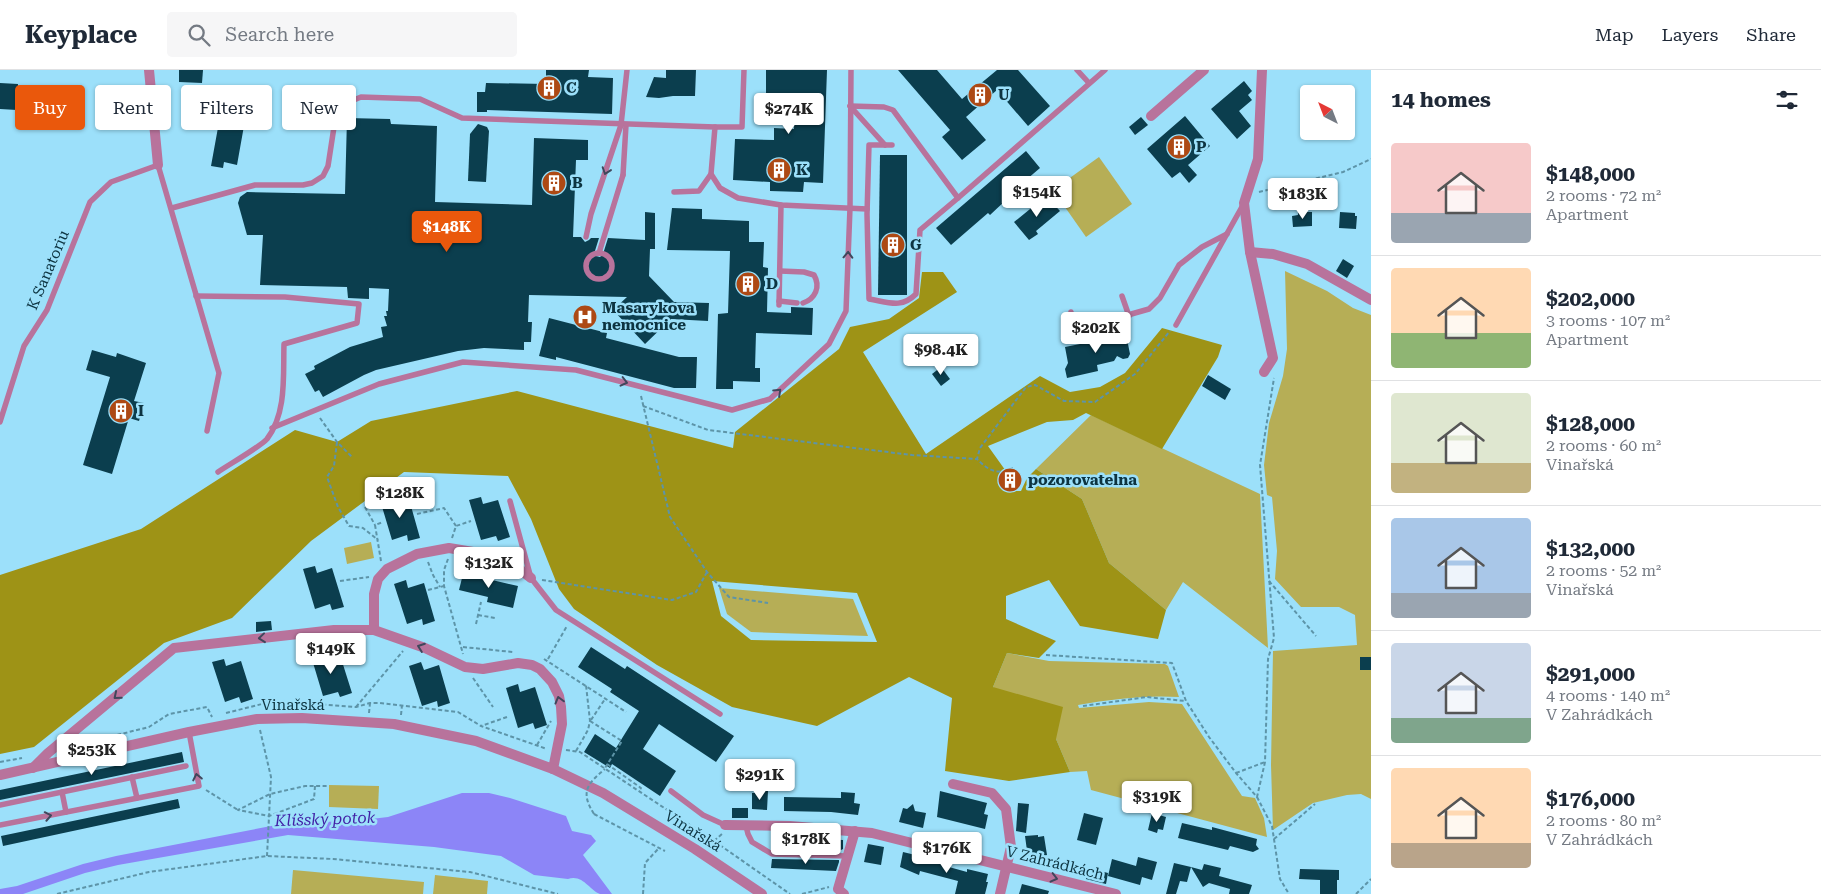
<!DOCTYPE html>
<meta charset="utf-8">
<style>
:root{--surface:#fff;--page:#f6f6f7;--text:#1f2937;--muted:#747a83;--line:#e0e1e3;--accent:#ea580c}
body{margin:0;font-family:"Roboto Serif",serif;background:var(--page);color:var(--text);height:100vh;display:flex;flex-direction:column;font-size:19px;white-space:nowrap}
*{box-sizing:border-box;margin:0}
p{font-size:16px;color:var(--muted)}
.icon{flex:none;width:28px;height:28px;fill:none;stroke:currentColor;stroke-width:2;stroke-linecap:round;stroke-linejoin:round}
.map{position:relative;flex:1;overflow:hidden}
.sheet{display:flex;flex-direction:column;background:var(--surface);width:450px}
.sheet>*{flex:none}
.top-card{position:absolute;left:15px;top:15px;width:475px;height:45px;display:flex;gap:10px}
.needle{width:32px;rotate:318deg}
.tools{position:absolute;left:1300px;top:15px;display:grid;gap:10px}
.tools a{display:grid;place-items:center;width:55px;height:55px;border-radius:5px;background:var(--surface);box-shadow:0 1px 4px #0004;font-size:25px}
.price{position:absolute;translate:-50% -42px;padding:0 11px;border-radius:5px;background:#fff;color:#222;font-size:16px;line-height:32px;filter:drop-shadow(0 1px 2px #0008)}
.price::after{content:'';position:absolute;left:50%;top:30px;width:15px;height:11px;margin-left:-8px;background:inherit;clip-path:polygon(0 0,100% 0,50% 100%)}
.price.current{background:var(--accent);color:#fff}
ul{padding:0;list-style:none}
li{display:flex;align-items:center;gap:15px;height:125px;padding:0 20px}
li+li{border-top:1px solid var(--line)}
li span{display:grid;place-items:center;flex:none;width:140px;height:100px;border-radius:5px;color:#555}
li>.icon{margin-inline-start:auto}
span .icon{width:60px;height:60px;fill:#fffc;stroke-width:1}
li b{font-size:21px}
h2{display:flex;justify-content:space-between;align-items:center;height:60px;padding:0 20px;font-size:21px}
.tag{padding:0 18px;border-radius:5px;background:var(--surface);box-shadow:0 1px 4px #0004;font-size:18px;line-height:45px}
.tag.current{background:var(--accent);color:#fff}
header{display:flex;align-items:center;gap:30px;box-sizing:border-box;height:70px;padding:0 25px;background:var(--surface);border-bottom:1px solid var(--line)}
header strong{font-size:24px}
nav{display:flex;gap:28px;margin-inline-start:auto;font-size:18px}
.search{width:350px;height:45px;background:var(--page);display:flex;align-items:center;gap:12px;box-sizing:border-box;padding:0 18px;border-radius:5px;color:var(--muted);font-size:19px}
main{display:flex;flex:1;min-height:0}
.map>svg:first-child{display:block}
.green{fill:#b6ae56}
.forest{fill:#9e9316;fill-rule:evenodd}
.water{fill:#8c85f7}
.building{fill:#0b3e4e}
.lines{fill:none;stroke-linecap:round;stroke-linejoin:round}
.path{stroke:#5d94a8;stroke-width:2;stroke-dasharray:4 2.5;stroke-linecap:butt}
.lane{stroke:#b8739c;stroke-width:5.5}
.street{stroke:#b8739c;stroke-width:10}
.path-bridge{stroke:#5d94a8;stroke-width:2;stroke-dasharray:4 2.5;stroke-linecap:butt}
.lane-bridge{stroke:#b8739c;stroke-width:5.5}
.oneway{stroke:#40475c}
.labels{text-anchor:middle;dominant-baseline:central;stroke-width:5;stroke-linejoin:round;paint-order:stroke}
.poi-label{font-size:15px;font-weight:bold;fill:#0d3441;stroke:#9ce0fa;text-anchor:start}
.street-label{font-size:15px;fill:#0d3441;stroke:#9ce0fa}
.water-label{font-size:16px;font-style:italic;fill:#401fa5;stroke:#9ce0fa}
</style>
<header>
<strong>Keyplace</strong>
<div class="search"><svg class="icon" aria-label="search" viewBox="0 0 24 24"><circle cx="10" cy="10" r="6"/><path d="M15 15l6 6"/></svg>Search here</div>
<nav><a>Map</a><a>Layers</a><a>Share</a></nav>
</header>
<main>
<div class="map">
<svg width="1371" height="824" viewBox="0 0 1371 824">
<rect width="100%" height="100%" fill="#9ce0fa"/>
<g class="green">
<path d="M1099,87l33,47 -46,33 -33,-47z"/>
<path d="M1285,201l42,20 26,17 18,7v484l-10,-5 -14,1 -34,8 -40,27 -2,-65 2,-114 84,-6 -2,-30 -16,-8h-38l-26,-28 2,-28 -5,-54 -5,-2 -3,-30 5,-42 14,-47 4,-27z"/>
<path d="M1091,345l169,79 8,154 -85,-66 -17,28 -57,-47 -27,-64 -46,-30z"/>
<path d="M371,472l3,16 -27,6 -3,-16z"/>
<path d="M719,518l134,11 15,37 -117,-4 -24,-18z"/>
<path d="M1007,583l42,8 116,3 3,2 11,31c-34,-2 -66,2 -101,8l1,3 70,-6 33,2 60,92 13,2 9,20 3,19 -176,-47 -4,-19 -17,1 -14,-33 -63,-52z"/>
<path d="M329,715l50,1 -1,23 -49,-2z"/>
<path d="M293,800l131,12 -1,12h-132z"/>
<path d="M435,805l53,6 -1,13h-54z"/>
</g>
<path class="forest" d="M922,202h21l14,20 -94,60 63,102 114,-78 30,16 30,-5 25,-14 37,-45 60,17 -4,12 -56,92 -76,-36 -13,7 -26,2 -59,24 20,28 -5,17h18l6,-13 9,-9 46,30 27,64 57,47 -8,29 -78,-13 -31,-46 -43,16v23l50,22 -17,17 -32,-5 -14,34 70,20 -7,32 14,33 -61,9 -64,-10 7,-73 -43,-21 -92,49 -85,-19 -75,-42 -83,-56 -15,-20 -28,-70 -23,-43 -104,-4 -93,69 -79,77 -68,25 -130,104 -34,7v-179l141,-46 154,-99 42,12 34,-21 146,-30 216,57 2,-16 104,-83 11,-22 39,-8 30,-21zM712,511l145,12 20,49 -126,-2 -30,-24z"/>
<path class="water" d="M462,723h27l21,5 56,18 6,15 19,4 5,6 -13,14 29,39c-3,0 -9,0 -12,0 -10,-3 -17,-20 -32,-15l-34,-4 -33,-19 -67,-9 -146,-12 -170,30 -33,8 -62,21h-23v-5l17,-3 66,-22 33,-8 171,-33 67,-2 34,-4z"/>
<g class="building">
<path d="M179,0h24l-1,13 -23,-1z"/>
<path d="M546,0h43l-1,7 25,1 -1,36 -125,-4v2h-10v-20h8l1,-9 60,1z"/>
<path d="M666,0h30l-1,26h-22l-14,2 -13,-1 8,-20 12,1z"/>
<path d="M766,0h61l-4,113 -19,-1 -1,10 -33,-1v-9l-37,-2 2,-41 39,1v-12l20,1 1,-28 -29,-1z"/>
<path d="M898,0h39l25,29 35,-29h21l32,36 -22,20 -31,-36 -31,27 20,23 -24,20 -20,-23 8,-7z"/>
<path d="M1244,11l8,10 -4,4 4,5 -13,11 12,15 -14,13 -26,-30z"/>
<path d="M0,13l18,1 -1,26 -17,-1z"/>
<path d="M236,37l11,2 -10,56 -13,-3 -1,6 -12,-2 10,-55 14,2z"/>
<path d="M1185,46l25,30 -22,19 9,10 -8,8 -9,-11 -8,6 -25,-29z"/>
<path d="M1141,47l7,8 -13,10 -6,-8z"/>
<path d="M347,48l43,1 1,5 46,2 -2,76 97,3 2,-67 54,2v20h-12l-3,77h8l4,5 4,-2 2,-2h8l-5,16 2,2 4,1 3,-3 5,-16 37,2v-28l10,1v36h-5l-1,27 25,26 35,1 -1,18 -37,-2 -26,25 -32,-34 14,-13 -98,-2 -1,27h4l-1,20h-7v8l-40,-2 -26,3 -82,19 -12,5 -41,22 -4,-7 -4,2 -10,-18 10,-5 -1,-3 36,-19 33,-10 -2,-10 6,-1 -3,-10h3l-1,-5h2l1,-22 -20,-1v11l-21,-1 -1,-11 -87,-2 3,-50h-16l-9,-32 2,-6 7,-5 98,2z"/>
<path d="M478,54l9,3 2,4 -3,51 -18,-1 2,-47z"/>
<path d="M1026,81l14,17 -35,30 1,2 -16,15 -2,-2 -37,32 -15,-17z"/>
<path d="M880,85h27v140h-29z"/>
<path d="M1046,126l14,15 -24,20 2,3 -9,6 -15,-18z"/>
<path d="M672,138l30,1v10l47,2v21h15l-1,25 5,1 -1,44 24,1v-6l22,1 -1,27 -56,-2 -1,35h5v14l-27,-1v8h-17l2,-75 10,-1 2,-62 -63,-1z"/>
<path d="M1298,142h14v14l-19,1 -1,-11 6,-1z"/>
<path d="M1340,142l15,1v3h2l-1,13 -17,-1z"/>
<path d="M1343,189l11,7 -7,12 -11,-7z"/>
<path d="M549,248l58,15 -1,5 73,19h18l-1,31h-22l-118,-31v3l-17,-4z"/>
<path d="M1122,262l4,2 4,20 -2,4 -5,1 -6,-3 -3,5 -17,4 1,6 -31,7 -2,-9 3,-6 -3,-16 25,-5 5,-2 1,-3 6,-1 6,3 3,-4z"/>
<path d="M92,280l24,7 1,-4 29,10 -12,38 10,2 -5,18 -10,-3 -17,56 -29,-9 27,-88 -24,-7z"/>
<path d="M941,297l9,12 -9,7 -9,-12z"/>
<path d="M1208,305l23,14 -6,11 -23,-14z"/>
<path d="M391,426l3,8 15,-5 11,39 -12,3 -1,-6 -15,5 -12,-40z"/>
<path d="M481,427l2,7 15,-4 12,37 -12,4 -2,-5 -15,4 -12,-40z"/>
<path d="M315,496l2,7 15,-5 12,39 -12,3 -2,-6 -15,5 -12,-40z"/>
<path d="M464,500l29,7 -1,3 26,6 -5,22 -26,-6 1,-5 -29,-7z"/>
<path d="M406,510l2,8 16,-5 11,38 -12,4 -1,-6 -15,5 -13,-40z"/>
<path d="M271,551l1,9 -16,2v-10z"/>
<path d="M591,577l34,22 2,-3 107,70 -18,26 -57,-38 -16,25 33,22 -16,25 -48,-32 -2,4 -26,-16 11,-18 21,14 23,-37 -29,-19 2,-3 -34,-22z"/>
<path d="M323,583l2,7 15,-5 12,38 -12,4 -2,-5 -15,4 -12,-40z"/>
<rect x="1360" y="587" width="11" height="13"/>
<path d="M224,589l2,7 15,-5 12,38 -12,4 -2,-6 -14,5 -13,-40z"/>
<path d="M421,592l3,8 15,-5 11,38 -12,4 -1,-6 -15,5 -13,-40z"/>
<path d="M518,614l2,8 15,-5 12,38 -12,4 -2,-6 -15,5 -12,-40z"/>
<path d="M182,682l2,10 -184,38v-10z"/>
<path d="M759,721h9l-1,19 -15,-1v-16h7z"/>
<path d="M940,721l47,12 -3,11 4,1 -3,14 -48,-12z"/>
<path d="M841,722l14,1 -1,10 6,1 -2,11 -27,-3 -47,-1v-14l57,1z"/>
<path d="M178,729l2,9 -177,38 -2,-10z"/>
<path d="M1018,733l11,1 -3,29 -10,-2z"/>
<path d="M913,734l2,7 11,2 -3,15 -24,-6 4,-14 4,1z"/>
<rect x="732" y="738" width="16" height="10"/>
<path d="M1084,743l19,5 -7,27 -19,-5z"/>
<path d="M1152,743l14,4 -3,13 -5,-1 -1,4 -9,-3z"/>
<path d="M1182,753l30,7v-3l45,12 -1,6 3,4 -6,3 -23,-6 -2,4 -50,-12z"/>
<path d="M1038,765v2l6,-1 3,19 -19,3 -3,-22z"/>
<path d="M773,767l70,3v9l-4,2 -66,-2z"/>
<path d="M868,774l16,3 -3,18 -17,-3z"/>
<path d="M903,782l41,10 6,3 -1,2 18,5v-3l21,5 -2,8h2l-3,12h-30l3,-13 -38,-10 -1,4 -19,-8z"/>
<path d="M1138,787l19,5 -5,18 -10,-3 -2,8 -32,-9 4,-17 24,7z"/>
<path d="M772,789l67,1v2l-3,9 -65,-3z"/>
<path d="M1174,793l17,4 -4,15 -7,-1 -4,13h-10z"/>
<path d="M1204,794l17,4 -2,8 33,9 -3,9h-20l1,-5 -21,-6 -6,4 -12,-20 11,3z"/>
<path d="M1089,798l19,5 -2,11 -20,-5z"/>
<path d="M1300,799l39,1v10h-2v14h-17v-14l-21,-1z"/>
<path d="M1022,814l27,7 -1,3h-29z"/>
</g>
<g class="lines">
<g class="path">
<path d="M1259,122l84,-20 28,-13"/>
<path d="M641,326l29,121 37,55 22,25 39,6"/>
<path d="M643,336l65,24 204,25 65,4"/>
<path d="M320,348l17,24 16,16"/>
<path d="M337,372l-3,24 -7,11 11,30 11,19 14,2 15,12"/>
<path d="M1013,398c-16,7 -24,3 -36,-9l3,-11 46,-61 9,-2 29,16 31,1 40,-28 35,-43"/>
<path d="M365,437l10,18"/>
<path d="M417,444l27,-6 12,18"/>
<path d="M452,468l4,-12 15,-5"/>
<path d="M448,489l-4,11v16l19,68"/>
<path d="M381,491l-6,-36 8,-3"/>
<path d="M428,492l5,13 7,12"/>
<path d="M542,510l130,20 24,-8 11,-20"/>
<path d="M340,511l29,-4"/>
<path d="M1269,511l47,55"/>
<path d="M428,520l16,-4"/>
<path d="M478,545l17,3"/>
<path d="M476,554l5,-22"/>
<path d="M463,577l50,5"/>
<path d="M1046,585l126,8 14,38 23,36 27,36 21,24 8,-35 3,-103 6,-21 -14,-173 14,-87"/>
<path d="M544,589l82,53"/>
<path d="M548,589l19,-33"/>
<path d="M473,608l20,29"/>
<path d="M1083,636l64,-9 38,4"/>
<path d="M356,637l47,-56"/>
<path d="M226,643l40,-10 51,1 39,3 14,-4h10l78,9 23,14"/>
<path d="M369,643l1,-10"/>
<path d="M401,645l1,-10"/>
<path d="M507,647l-26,9 66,23"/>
<path d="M591,650l14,-21"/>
<path d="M590,651l32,20 -17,27"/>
<path d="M260,660l11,47 -4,79"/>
<path d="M537,675l14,-24"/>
<path d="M73,676l76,-19 20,-13 38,-7 5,10"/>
<path d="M566,680l14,2 134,89 76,53"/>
<path d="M576,681l12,-21 2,-9 -4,-36"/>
<path d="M0,692l22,-4"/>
<path d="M607,694l34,24 -2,3"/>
<path d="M1236,703l29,-11"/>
<path d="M315,716l-1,13 -45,17 -31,-6 32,-16 35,-8h24"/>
<path d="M206,720l32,20"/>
<path d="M1257,727l15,29 8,53 9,15"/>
<path d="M594,744l71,37"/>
<path d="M1274,769l41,-35"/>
<path d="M714,771l8,-7"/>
<path d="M57,824l92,-22 118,-16 66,3 137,13 88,22"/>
<path d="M643,824l2,-31 14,-15"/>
<path d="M802,824l27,-7"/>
<path d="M1356,824l15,-15"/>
</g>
<g class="lane">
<path d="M1077,0l12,13"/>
<path d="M850,36l34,1 9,3 65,88 147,-128"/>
<path d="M850,36l35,39"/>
<path d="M715,57h27l2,-57"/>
<path d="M892,75h-23l-2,69 2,85c19,3 32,10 47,-5l4,-64 38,-32"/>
<path d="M623,105l3,-50"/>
<path d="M674,122l25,-1 12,-17"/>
<path d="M172,138l83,-23h48l9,-2 11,-7 5,-10 8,-52 13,-12 12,-5 59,2 42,19 253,9 -4,47 9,14 18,10 43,7 86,4"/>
<path d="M586,167l5,-23 30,-89 6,-55"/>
<path d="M780,201l24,1 10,3c7,12 1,24 -11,28"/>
<path d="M196,226l89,1 74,7 -2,19 -73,21c-1,31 3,69 -17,95 -7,8 -39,26 -49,33"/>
<path d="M1122,226l7,20"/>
<path d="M779,231l18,2"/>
<path d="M779,235l2,-100"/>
<path d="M1071,242l4,18 74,-21 11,-11 19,-33 23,-18 25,-13"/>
<path d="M1176,255l67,-120"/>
<path d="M0,352l24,-76 23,-36 43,-108 21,-20 47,-17 61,208 -12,58"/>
<path d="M272,358l107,-44 84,-22 113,8 156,40 38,-11 59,-55 17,-33 4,-103 1,-138"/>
<path d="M510,431l21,77 25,32 164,104"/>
<path d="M132,707l5,21"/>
<path d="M671,721l32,24 22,10"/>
<path d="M62,722l4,20"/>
<path d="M0,735l186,-39"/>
<path d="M0,755l199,-39 -10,-54"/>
<path d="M746,756l2,8 4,8 20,12 75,2"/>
</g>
<g class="street">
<path d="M149,0l9,95"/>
<path d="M1262,0l-4,89 -14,44 6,49 23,106 -9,14"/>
<path d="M1151,46l53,-46"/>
<path d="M1250,182l23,2 34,10 64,36"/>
<path d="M374,560v-36l4,-15 9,-10 30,-15 32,-6 24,4 40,12 18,14"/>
<path d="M33,698l15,-15 126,-105 160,-18h40l51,18 40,19 18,2 35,-6 14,2 8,4 12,13 7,14 2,11 1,17 -9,45"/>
<path d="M0,705l189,-43 68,-13 45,-1 92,6 82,17 77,28 50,24 92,56 67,45"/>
<path d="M953,714l39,9 14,16 5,38 -11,47"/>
<path d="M725,755l65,1 82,7 244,61"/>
<path d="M844,824l-6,-5 17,-58"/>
</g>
<path class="path-bridge" d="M594,744c-14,-22 -7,-30 11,-45"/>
<g class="lane-bridge">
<path d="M599,183l24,-78"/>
<circle cx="599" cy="196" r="13"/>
</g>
</g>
<defs><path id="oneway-chevron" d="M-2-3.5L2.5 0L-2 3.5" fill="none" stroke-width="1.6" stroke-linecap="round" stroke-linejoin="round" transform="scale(1.25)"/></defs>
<g class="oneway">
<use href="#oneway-chevron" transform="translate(606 101) rotate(109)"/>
<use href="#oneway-chevron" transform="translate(848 185) rotate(-88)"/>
<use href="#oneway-chevron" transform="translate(624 312) rotate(14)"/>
<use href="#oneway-chevron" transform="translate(778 322) rotate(-43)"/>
<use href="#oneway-chevron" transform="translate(262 568) rotate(174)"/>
<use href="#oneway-chevron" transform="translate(421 577) rotate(-160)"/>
<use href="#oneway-chevron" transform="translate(117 626) rotate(140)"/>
<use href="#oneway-chevron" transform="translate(559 630) rotate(-105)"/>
<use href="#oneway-chevron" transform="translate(197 707) rotate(-102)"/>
<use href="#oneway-chevron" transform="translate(48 746) rotate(-11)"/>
<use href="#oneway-chevron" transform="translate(1054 808) rotate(14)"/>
</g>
<defs>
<symbol id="building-disc" viewBox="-11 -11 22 22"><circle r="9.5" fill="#ad4914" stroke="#9ce0fa"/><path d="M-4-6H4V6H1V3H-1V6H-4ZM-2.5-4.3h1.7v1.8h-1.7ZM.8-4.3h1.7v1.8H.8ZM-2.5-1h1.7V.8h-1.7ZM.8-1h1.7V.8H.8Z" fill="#fff"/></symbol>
<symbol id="hospital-disc" viewBox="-11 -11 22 22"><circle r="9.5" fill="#ad4914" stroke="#9ce0fa"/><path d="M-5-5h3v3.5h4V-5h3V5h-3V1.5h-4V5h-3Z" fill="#fff"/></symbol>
</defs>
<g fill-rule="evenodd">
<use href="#building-disc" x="535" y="4" width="28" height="28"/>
<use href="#building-disc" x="966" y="11" width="28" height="28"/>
<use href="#building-disc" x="1165" y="63" width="28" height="28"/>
<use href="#building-disc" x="765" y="86" width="28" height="28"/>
<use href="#building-disc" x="540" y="99" width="28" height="28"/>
<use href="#building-disc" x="879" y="161" width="28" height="28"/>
<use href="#building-disc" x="734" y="200" width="28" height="28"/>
<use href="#hospital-disc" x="571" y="233" width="28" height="28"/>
<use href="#building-disc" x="107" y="327" width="28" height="28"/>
<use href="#building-disc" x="996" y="396" width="28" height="28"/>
</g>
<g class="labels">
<g class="poi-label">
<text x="566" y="18">C</text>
<text x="998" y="25">U</text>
<text x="1196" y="77">P</text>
<text x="796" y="100">K</text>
<text x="572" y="113">B</text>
<text x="910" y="175">G</text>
<text x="766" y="214">D</text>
<text x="602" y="238">Masarykova<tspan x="602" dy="17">nemocnice</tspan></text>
<text x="138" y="341">I</text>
<text x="1028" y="410">pozorovatelna</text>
</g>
<g class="street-label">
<text transform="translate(48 200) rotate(-67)">K Sanatoriu</text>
<text x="293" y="635">Vinařská</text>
<text transform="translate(693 761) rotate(32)">Vinařská</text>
<text transform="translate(1055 793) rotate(14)">V Zahrádkách</text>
</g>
<g class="water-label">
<text transform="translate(325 749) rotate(-2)">Klíšský potok</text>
</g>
</g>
</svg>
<div class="tools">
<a><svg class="needle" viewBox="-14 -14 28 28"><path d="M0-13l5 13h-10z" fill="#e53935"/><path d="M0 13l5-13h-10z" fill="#747a83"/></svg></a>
</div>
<b class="price" style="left:789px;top:65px">$274K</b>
<b class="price" style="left:1037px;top:148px">$154K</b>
<b class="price" style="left:1303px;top:150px">$183K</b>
<b class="price current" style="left:447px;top:183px">$148K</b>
<b class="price" style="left:1096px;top:284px">$202K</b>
<b class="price" style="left:941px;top:306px">$98.4K</b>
<b class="price" style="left:400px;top:449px">$128K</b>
<b class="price" style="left:489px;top:519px">$132K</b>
<b class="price" style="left:331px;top:605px">$149K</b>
<b class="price" style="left:92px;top:706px">$253K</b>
<b class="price" style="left:760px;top:731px">$291K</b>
<b class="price" style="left:1157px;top:753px">$319K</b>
<b class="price" style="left:806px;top:795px">$178K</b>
<b class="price" style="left:947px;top:804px">$176K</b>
<div class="top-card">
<a class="tag current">Buy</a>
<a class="tag">Rent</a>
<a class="tag">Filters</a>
<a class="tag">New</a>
</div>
</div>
<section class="sheet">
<h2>14 homes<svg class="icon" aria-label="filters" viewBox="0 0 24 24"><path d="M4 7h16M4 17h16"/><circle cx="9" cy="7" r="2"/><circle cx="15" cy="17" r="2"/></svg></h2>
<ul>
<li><span style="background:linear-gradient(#f6c9c9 70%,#9aa5b1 0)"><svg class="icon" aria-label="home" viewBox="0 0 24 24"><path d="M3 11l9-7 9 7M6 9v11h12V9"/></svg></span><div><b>$148,000</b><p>2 rooms · 72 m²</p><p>Apartment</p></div></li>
<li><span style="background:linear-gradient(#ffd9b3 65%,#8fb573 0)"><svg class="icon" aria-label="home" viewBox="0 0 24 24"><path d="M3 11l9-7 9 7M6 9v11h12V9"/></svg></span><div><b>$202,000</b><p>3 rooms · 107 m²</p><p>Apartment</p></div></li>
<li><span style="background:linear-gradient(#dfe7d0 70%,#c2b280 0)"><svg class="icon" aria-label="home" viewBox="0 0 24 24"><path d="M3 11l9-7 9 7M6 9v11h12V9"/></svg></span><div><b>$128,000</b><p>2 rooms · 60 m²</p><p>Vinařská</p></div></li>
<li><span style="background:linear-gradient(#a9c7e8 75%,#9aa5b1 0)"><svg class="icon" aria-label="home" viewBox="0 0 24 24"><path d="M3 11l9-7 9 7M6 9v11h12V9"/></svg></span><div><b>$132,000</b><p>2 rooms · 52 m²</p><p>Vinařská</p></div></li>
<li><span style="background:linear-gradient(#c9d6e8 75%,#7fa58c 0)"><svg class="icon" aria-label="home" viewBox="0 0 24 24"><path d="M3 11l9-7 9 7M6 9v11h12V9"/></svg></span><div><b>$291,000</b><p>4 rooms · 140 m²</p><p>V Zahrádkách</p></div></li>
<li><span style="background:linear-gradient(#ffd9b3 75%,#b9a48a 0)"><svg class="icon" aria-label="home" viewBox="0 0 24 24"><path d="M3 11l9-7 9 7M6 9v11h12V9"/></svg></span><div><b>$176,000</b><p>2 rooms · 80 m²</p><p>V Zahrádkách</p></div></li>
</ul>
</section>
</main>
